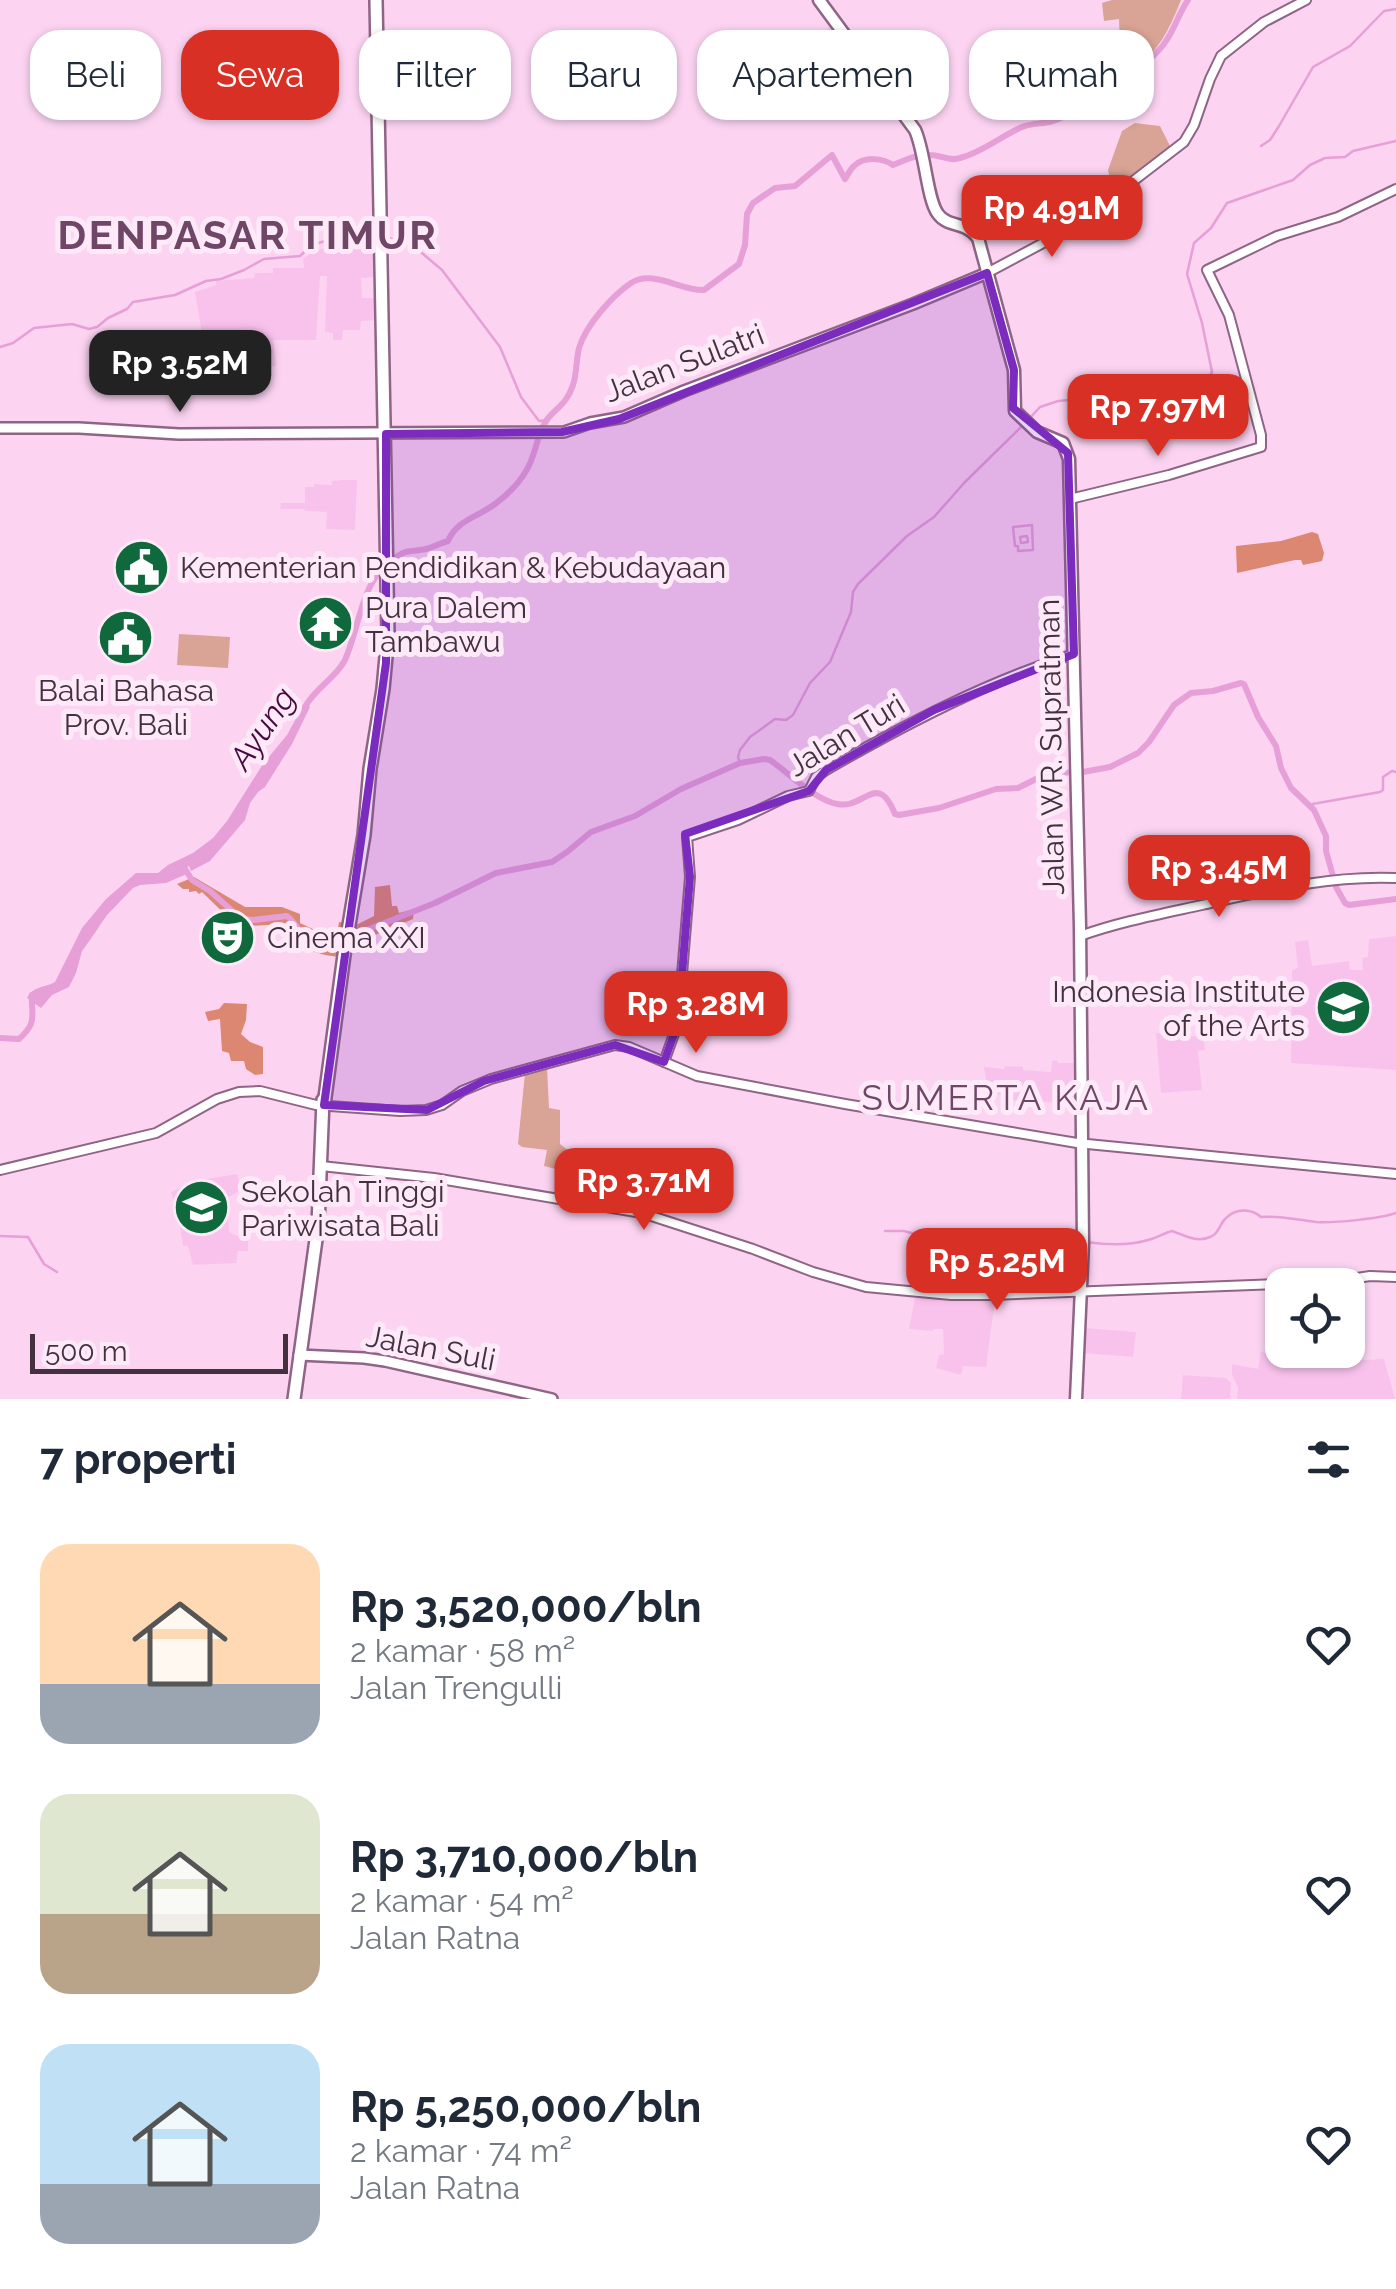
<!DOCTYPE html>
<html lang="id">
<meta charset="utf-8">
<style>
:root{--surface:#fff;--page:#f6f6f7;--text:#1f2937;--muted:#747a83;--accent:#d93025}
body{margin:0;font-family:Raleway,sans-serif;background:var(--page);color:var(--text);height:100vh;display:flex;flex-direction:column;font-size:38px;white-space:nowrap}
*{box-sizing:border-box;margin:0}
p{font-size:32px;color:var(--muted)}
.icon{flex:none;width:55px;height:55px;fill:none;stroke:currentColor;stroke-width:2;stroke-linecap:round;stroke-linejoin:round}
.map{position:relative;height:1399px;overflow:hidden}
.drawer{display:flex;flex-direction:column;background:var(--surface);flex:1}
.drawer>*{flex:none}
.guide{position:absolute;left:30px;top:30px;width:1338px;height:90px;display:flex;gap:20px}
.fabs{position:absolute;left:1265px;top:1268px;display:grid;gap:20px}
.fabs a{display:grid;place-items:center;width:100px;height:100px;border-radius:20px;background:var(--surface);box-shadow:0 2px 8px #0004;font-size:50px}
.scale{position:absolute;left:30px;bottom:25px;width:258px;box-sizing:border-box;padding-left:10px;border:5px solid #443140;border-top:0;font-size:28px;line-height:35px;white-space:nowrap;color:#443140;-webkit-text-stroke:8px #fde9f7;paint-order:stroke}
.price{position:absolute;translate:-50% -85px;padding:0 22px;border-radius:20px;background:var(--accent);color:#fff;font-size:32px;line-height:65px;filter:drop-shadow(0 2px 5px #0008)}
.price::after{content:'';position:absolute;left:50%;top:60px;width:30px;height:22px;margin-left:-15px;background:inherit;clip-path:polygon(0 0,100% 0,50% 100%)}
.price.current{background:#222;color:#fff}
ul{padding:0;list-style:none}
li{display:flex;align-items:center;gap:30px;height:250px;padding:0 40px}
li span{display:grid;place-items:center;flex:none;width:280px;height:200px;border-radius:30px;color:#555}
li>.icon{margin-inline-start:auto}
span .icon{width:120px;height:120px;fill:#fffc;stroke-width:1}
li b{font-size:42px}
h2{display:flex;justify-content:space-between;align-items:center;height:120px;padding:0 40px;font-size:42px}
.pill{padding:0 35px;border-radius:30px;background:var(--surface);box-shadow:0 2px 8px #0004;font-size:35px;line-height:90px}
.pill.current{background:var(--accent);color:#fff}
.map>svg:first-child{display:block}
.built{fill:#f9c2ed}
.green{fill:#d9a395}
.forest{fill:#dc8772}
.water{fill:#e69fd7}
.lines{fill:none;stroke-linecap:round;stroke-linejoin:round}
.stream{stroke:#e69fd7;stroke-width:2.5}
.river{stroke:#e69fd7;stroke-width:6}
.tertiary-casing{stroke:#8f6485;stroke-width:12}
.secondary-casing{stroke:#8f6485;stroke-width:14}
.primary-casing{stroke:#8f6485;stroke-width:15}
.trunk-casing{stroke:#8f6485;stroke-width:16}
.tertiary{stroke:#fff;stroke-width:8}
.secondary{stroke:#fff;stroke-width:9}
.primary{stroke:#fff;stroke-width:10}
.trunk{stroke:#fff;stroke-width:11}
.marked{fill:#7b2cbf;fill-opacity:0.2;stroke:#7b2cbf;stroke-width:8;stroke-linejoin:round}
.labels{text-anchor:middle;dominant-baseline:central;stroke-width:10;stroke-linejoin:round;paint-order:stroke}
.street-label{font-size:30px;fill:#443140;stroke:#fde9f7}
.poi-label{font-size:30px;fill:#443140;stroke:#fde9f7;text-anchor:start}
.water-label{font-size:32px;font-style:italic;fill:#48093f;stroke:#fde9f7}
.quarter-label{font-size:35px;letter-spacing:2.5px;fill:#6f4666;stroke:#fde9f7}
.district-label{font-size:40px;font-weight:bold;letter-spacing:2.5px;fill:#6f4666;stroke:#fde9f7}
</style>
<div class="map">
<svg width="1396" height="1399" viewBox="0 0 1396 1399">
<rect width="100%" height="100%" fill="#fcd4f2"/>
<g class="built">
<path d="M833,26l16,22 -12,3 2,12 -18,3 -21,-7 3,-11 11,-5 6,-10z"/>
<path d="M351,236l11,3 14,15 2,23 -17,1 1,20h17l1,22 -19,1 -1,9h-17l-1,10h-9v-7l-8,-1 2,-56h-7l-4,64h-43l3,26h-14l-1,-25 -58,-1 -8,-48 21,-7v-4l38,-3 1,-5h18v-5h31l-1,-9 7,-5z"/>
<path d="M343,480h14l-2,50 -29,-1 1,-17 -22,-1 -1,-2h-24l1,-6h24v-16h9v-3l18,1v-4z"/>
<path d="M1396,936v134l-105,-7 1,-93 6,-2 -3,-26 13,-2 4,26 37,-5 1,9h13l-1,-12 6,-1 1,-18z"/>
<path d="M1156,1033l47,4 2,13 -7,1 4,39 -41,3z"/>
<path d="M1057,1060l1,3h17l1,40 -70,-3 -1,-5 -17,-2 -4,-26 20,2 1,-3 18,1v3l28,2 1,-11z"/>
<path d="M237,1174l4,16 -21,12 8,13 1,17 11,5h8v14h-10l-2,12 -43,2 -5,-19h-5l-5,-32 2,-1 -1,-15 -6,1 -2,-7 24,-11z"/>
<path d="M915,1298l80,1 -9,68 -23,-1 -2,9 -25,-7 3,-13 5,-1 -1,-25h-9l-1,2 -24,-2z"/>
<path d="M1084,1328l52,4 -3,25 -51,-4z"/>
<path d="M1261,1352l58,10 65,-3 11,40h-158l1,-11 -6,-14v-10l26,5z"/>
<path d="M1183,1375l43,3 5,5 -1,16h-49z"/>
</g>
<g class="green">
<path d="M1112,0h69c-11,27 -23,56 -50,68l-11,-24 -1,-25 -15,2 -2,-18z"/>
<path d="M1135,123l25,3 12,24 -37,29 -36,18 -4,-15 14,-7 -1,-5 14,-39z"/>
<path d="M179,634l51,3 -2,31 -51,-3z"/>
<path d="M547,1067l2,41 11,2v34l18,14 -10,40 -8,-2 3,-25 -19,-5 3,-16 -25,-3 -4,-3 7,-71z"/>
</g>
<g class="forest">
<path d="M1312,532l6,2 6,19 -2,8 -19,4 -2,-5h-6l-58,13 -1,-27 45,-5z"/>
<path d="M194,877l51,30h37l18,7v9l19,9 7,1 2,-4 10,-1 1,-6 5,1 -5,34c-11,-1 -26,-4 -35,-11 -7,-5 -12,-16 -18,-22l-38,2 -13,-2 -33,-32 -3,2 -3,-3 -7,1v-3h-6l-6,-5z"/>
<path d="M390,885l2,21h5l2,7 15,-4 -1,10 -64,27 3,-19 22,-11 1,-29z"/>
<path d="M224,1003l23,1 -1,16 -5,14 9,8 13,5v27l-8,1 -9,-6 -2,-8h-13l-2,-8 -7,-2 -2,-32 -12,2 -3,-9 14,-3z"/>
</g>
<path class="water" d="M305,702l5,5 -18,37 -27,43 -7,5 -8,11 -5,17 -35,41 -19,10 -2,-5 -2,1 2,6 -23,10 -26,2 -7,3 -26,27 -17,25 -8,11 -6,22 -7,14 -17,8 -11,13 -14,-10c6,-12 17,-10 28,-16l27,-54 24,-29 30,-26h22l10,-8 25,-12 20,-15 14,-17 36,-57 24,-29z"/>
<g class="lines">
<g class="stream">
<path d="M1261,146l9,-6 9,-14 34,-59 37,-21 34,-35 12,-2"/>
<path d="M386,237l30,11 26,22 58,77 21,50 18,24 8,-1"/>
<path d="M0,347l13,-4 21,-15 38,-4 17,5 8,-2 11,-9 19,-9 6,-7 42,-7 31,-14 15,-2 23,-9 20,-11 36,-3 12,-11 13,-4 12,-8 33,-4 5,2"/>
<path d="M1028,420l12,-13 18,-6 37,-3h57l54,-16 6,-10 -10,-49 -15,-49 7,-31 17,-15 16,-25 66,-23 17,-15 15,-7 20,-1 8,-6 43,-10"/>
<path d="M1032,525l1,25 -15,1v-5h-3l-2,-19z"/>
<path d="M1027,536l1,6 -7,1 -1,-6z"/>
<path d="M740,763l-2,-6 2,-7 10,-13 25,-18 11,1 7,-5 17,-32 20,-21 21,-50 2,-20 5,-8 49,-48 27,-19 31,-35 57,-56"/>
<path d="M1307,805l73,-13 3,-2v-13l9,-6 4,1"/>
<path d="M885,1231h19l78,21 41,7 23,-16 32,-1"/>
<path d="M0,1236l28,1 16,27 13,8"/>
<path d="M1086,1242c21,3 42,4 62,-2 9,-2 16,-7 24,-9 12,4 24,12 38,6 9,-3 9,-12 15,-18 10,-11 26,-11 36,-2 19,-2 36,3 55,5 17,1 64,-3 80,-9"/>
</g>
<g class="river">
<path d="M305,707c10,-19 30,-28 40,-47 17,-38 15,-86 58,-107 7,-3 16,-2 23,-4 7,-2 15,-6 22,-8 9,-21 30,-24 47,-37 11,-8 24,-21 31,-33 10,-15 10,-35 20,-50 9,-13 20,-15 27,-36 4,-12 3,-25 6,-37 7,-23 33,-52 52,-65 22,-14 50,8 73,7l35,-26 6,-19 2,-31 6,-11 22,-15 20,-2 37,-31 13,24c3,-4 5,-10 9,-13 10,-10 29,-8 39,-1 12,-5 24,-11 37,-10 11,0 20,7 30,3 23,-6 41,-22 62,-31 10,-4 20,-3 31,-6 26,-8 99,-57 113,-80 9,-13 13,-28 22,-41"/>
<path d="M185,869l7,11 18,11 31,28 12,1 34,-4c19,15 11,32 42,29l106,-42 61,-30 56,-11 15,-10 24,-20 44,-16 46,-27 59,-26 24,-4 6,1c19,13 44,39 67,44 27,6 40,-34 58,10l4,1 40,-7 57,-19 22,-1 30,-15 35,-1 27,-5 28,-14 11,-11 25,-37 7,-5 10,-7 22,-2 28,-8 3,1 14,33 18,29 5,22 10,20 23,22 12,26v15l10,36 9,16 4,2 47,-6"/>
<path d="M0,1038l19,1c19,-17 12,-23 13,-44"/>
</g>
<defs>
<g id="tertiary">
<path d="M987,273l58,-31 38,-35 49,-25 52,-40 10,-17 16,-46 11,-23 43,-34 42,-22"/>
<path d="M1070,499l99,-24 92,-28v-12l-32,-120 -22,-45 70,-34 61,-19 58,-28"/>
<path d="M1080,936c39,-14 81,-22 122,-31 63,-14 129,-30 194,-27"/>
<path d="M664,1062l14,-39 12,-146 -3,-40 51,-17 50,-24 21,-5 7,-14 10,-7c80,-46 160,-88 248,-116"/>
<path d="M321,1166l113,12 208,35 111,36 60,23 53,15 85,8h40l340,-13 39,-6 26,1"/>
<path d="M0,1170l156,-37 61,-34 22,-7 21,-1 56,14 84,6 26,-1 16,-5 20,-14 29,-12 124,-34 14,2 68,29 148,28 232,39 319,31"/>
</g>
<g id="secondary">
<path d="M0,428h79l100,6 385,-2 26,-9 34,-6 60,-26 229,-87 74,-31"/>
<path d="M299,1355l65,3 21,3 167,38"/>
</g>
<path id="primary" d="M819,0l96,130c10,21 12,70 23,84 10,14 28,7 40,24l36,132 1,41 22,21 26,11 6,16 11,468 3,316 -7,156"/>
<g id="trunk">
<path d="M324,1105l20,-150 20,-120 6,-66 13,-80 5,-54 -12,-635"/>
<path d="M294,1399l24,-174 5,-125"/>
</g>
</defs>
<use href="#tertiary" class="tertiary-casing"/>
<use href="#secondary" class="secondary-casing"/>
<use href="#primary" class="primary-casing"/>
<use href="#trunk" class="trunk-casing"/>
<use href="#tertiary" class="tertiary"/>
<use href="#secondary" class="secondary"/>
<use href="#primary" class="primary"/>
<use href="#trunk" class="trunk"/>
</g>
<path class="marked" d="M987,273l27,97 -1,38 55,45 6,201 -140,56 -108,60 -17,21 -124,43 5,43 -12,146 -14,39 -49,-17 -131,36 -57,29 -103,-5 62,-442v-229l176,-2 57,-13z"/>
<defs>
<symbol id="civic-disc" viewBox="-11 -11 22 22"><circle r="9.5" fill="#10693c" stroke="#fde9f7"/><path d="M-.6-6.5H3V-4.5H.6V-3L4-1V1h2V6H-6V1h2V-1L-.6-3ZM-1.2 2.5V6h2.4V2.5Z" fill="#fff"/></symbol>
<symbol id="temple-disc" viewBox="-11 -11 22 22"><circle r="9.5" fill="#10693c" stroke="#fde9f7"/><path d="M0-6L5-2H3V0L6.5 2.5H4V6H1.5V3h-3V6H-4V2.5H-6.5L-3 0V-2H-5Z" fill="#fff"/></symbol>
<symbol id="theatre-disc" viewBox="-11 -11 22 22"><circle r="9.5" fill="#10693c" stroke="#fde9f7"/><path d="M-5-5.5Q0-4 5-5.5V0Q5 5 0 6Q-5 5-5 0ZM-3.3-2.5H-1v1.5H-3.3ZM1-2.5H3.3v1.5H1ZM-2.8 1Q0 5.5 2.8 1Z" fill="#fff"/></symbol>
<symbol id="university-disc" viewBox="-11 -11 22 22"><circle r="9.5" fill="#10693c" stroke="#fde9f7"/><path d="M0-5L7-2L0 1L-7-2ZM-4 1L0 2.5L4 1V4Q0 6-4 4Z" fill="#fff"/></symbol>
</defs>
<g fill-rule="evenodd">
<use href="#civic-disc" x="110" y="536" width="63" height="63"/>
<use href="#temple-disc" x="294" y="592" width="63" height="63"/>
<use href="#civic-disc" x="94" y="606" width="63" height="63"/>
<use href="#theatre-disc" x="196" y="906" width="63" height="63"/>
<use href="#university-disc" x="1312" y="976" width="63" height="63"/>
<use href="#university-disc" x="170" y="1176" width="63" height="63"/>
</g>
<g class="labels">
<g class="street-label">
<text transform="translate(684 363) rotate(-21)">Jalan Sulatri</text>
<text transform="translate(846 735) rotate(-31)">Jalan Turi</text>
<text transform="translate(1051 747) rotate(-91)">Jalan WR. Supratman</text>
<text transform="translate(431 1348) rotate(11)">Jalan Suli</text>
</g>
<g class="poi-label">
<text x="180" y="567">Kementerian Pendidikan &amp; Kebudayaan</text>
<text x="365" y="607">Pura Dalem<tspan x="365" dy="34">Tambawu</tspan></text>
<text x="126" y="690" text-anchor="middle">Balai Bahasa<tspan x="126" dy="34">Prov. Bali</tspan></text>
<text x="267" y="937">Cinema XXI</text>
<text x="1305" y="991" text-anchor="end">Indonesia Institute<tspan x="1305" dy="34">of the Arts</tspan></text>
<text x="241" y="1191">Sekolah Tinggi<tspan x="241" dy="34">Pariwisata Bali</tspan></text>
</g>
<g class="water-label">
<text transform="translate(262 728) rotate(-56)">Ayung</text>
</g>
<g class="quarter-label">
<text x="1006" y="1097">SUMERTA KAJA</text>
</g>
<g class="district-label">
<text x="248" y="234">DENPASAR TIMUR</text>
</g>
</g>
</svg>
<div class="fabs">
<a><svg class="icon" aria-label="locate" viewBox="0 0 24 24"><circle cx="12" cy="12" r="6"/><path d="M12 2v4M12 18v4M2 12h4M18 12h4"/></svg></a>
</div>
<div class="scale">500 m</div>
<b class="price" style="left:1052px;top:260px">Rp 4.91M</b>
<b class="price current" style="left:180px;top:415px">Rp 3.52M</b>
<b class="price" style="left:1158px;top:459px">Rp 7.97M</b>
<b class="price" style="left:1219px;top:920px">Rp 3.45M</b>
<b class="price" style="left:696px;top:1056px">Rp 3.28M</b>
<b class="price" style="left:644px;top:1233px">Rp 3.71M</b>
<b class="price" style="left:997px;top:1313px">Rp 5.25M</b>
<div class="guide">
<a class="pill">Beli</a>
<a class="pill current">Sewa</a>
<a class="pill">Filter</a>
<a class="pill">Baru</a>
<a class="pill">Apartemen</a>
<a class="pill">Rumah</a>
</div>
</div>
<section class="drawer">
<h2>7 properti<svg class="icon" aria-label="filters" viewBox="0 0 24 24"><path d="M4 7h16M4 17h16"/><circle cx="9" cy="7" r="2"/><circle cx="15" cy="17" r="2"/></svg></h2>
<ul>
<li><span style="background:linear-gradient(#ffd9b3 70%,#9aa5b1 0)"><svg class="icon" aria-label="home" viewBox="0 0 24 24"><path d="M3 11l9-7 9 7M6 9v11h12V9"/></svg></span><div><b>Rp 3,520,000/bln</b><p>2 kamar · 58 m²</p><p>Jalan Trengulli</p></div><svg class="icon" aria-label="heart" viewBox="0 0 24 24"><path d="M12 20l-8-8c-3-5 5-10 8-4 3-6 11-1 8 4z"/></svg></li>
<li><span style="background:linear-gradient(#dfe7d0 60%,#b9a48a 0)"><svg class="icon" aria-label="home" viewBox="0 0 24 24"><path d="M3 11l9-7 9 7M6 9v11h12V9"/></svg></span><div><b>Rp 3,710,000/bln</b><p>2 kamar · 54 m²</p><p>Jalan Ratna</p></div><svg class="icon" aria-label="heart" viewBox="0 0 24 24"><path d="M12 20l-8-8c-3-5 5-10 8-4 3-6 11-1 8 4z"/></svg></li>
<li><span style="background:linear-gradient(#bfe0f5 70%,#9aa5b1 0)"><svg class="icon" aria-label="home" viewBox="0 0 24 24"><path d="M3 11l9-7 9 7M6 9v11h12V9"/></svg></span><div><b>Rp 5,250,000/bln</b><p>2 kamar · 74 m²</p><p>Jalan Ratna</p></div><svg class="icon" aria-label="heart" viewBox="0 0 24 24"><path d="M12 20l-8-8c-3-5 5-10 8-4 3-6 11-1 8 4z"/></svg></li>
</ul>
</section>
